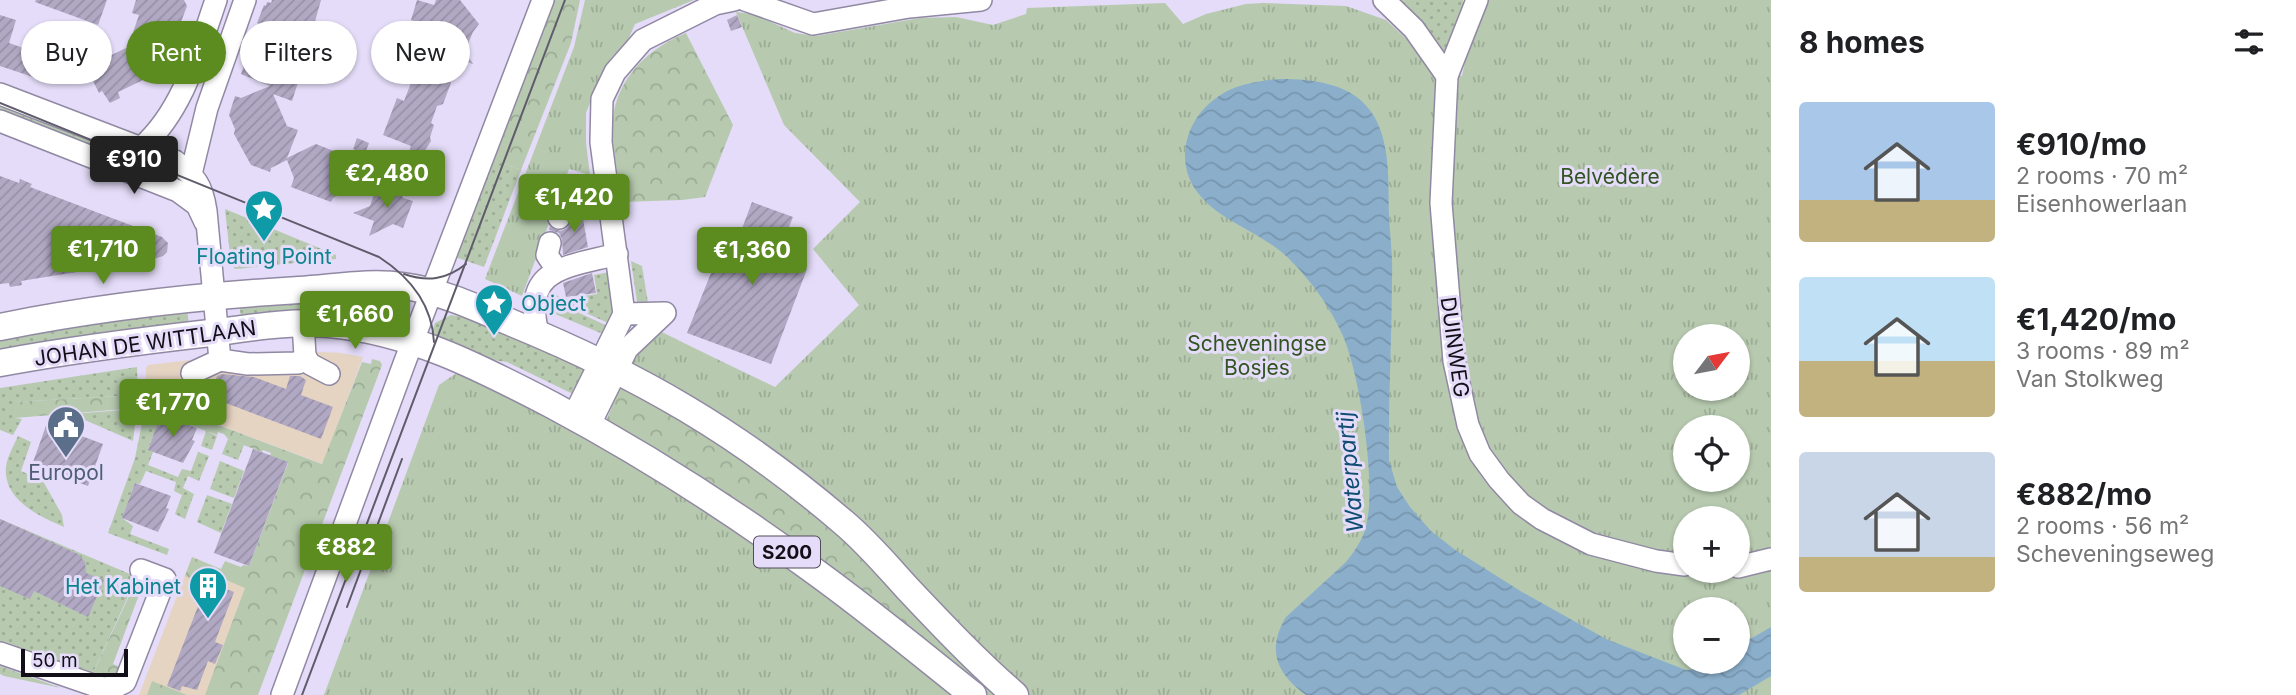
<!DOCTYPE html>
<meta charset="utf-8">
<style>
:root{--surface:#fff;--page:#f6f6f6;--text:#202124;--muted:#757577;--accent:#5c8b1f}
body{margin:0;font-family:Inter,sans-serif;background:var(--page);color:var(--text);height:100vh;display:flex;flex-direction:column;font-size:26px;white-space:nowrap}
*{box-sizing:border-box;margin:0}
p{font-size:23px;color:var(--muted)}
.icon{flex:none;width:38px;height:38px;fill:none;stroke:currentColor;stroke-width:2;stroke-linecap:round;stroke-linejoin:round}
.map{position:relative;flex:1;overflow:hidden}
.sheet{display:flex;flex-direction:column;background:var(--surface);width:525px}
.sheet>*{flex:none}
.banner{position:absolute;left:21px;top:21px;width:665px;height:63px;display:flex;gap:14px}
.needle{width:46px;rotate:58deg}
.fabs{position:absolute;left:1673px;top:324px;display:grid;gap:14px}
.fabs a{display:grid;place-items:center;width:77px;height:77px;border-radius:50%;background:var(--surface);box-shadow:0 2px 5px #0004;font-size:35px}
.scale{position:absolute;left:21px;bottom:18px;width:107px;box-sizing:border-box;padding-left:7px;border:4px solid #120f18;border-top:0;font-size:19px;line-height:24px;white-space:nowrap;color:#120f18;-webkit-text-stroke:5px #e4dcf8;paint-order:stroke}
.price{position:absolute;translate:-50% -60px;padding:0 16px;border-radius:7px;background:var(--accent);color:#fff;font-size:23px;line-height:46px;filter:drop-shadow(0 2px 4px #0008)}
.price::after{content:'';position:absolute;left:50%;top:42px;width:21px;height:16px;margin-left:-10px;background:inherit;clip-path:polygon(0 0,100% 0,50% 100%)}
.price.selected{background:#222;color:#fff}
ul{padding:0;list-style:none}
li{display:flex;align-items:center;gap:21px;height:175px;padding:0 28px}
li span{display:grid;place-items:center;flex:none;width:196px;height:140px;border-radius:7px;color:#555}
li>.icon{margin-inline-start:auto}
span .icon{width:84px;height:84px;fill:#fffc;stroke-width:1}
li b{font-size:30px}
h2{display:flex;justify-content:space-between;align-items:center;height:84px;padding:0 28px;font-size:30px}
.tag{padding:0 24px;border-radius:32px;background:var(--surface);box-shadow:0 2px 5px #0004;font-size:24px;line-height:63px}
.tag.selected{background:var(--accent);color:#fff}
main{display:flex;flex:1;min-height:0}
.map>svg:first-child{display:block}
.commercial{fill:#e6d4c3}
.grass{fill:url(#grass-dots)}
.forest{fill:url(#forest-crowns)}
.park{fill:url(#park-tufts);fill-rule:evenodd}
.water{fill:url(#water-waves)}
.building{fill:url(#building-hatch)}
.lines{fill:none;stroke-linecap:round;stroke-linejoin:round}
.minor-casing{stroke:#9189a3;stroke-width:24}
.major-casing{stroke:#9189a3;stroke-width:29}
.minor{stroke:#fff;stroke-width:21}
.major{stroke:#fff;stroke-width:26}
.tram{stroke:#5f5b6b;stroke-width:2}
.labels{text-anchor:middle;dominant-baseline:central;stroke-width:6;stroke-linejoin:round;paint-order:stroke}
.shield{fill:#e4dcf8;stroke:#514c5b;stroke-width:2}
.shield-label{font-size:19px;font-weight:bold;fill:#120f18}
.park-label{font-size:21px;fill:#325421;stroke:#e4dcf8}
.culture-label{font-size:21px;fill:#0d838f;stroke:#e4dcf8}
.street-label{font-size:21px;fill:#120f18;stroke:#e4dcf8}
.service-label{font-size:21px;fill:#4e5e75;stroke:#e4dcf8}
.water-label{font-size:23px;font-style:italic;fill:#114d73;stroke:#e4dcf8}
</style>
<main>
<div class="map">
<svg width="1771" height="695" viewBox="0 0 1771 695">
<defs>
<pattern id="grass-dots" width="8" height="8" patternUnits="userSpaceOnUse" patternTransform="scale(1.75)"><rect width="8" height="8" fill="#b7caaf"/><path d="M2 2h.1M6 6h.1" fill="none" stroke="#9cac96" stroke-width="1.8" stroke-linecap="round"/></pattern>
<pattern id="forest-crowns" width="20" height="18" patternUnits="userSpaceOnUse" patternTransform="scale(1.75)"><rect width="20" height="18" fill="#b7caaf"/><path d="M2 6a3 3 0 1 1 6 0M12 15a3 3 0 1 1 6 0" fill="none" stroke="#9cac96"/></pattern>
<pattern id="park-tufts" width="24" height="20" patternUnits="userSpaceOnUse" patternTransform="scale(1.75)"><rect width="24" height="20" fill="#b7caaf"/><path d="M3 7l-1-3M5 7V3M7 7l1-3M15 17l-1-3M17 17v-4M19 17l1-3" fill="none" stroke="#9cac96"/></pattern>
<pattern id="water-waves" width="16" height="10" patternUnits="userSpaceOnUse" patternTransform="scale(1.75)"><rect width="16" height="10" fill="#8bafcb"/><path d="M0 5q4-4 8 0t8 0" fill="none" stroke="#7795ae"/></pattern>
<pattern id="building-hatch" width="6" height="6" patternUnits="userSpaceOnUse" patternTransform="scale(1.75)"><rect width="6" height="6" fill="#b1a9c3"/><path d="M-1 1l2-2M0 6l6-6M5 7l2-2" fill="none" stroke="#9790a7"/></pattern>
</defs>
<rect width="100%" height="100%" fill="#e4dcf8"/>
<g class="commercial">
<path d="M303,351l38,2 22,4 -40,107 -177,-66v-30l2,-3 111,-13z"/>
<path d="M192,557l71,31 -38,107h-86z"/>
</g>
<g class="grass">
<path d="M1395,0h68l1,7 -16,45 -6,3z"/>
<path d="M485,157l36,13 -37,97 -35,-12z"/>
<path d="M225,209l111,46v4l-101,10 -4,-5z"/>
<path d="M631,261l11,5 10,61 141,71 -153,-76z"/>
<path d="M615,271v55l-74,-33 1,-4 23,10 32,-5 -3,-19z"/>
<path d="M393,293l-8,25 -80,-9 -64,8 -2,-13z"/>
<path d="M540,295l74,34 -4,8 -74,-31z"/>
<path d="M187,308l2,18 -189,28v-15z"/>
<path d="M451,315l12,2 69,29 42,11 17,9 -14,30 -70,-34 -22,-3 -54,-24 4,-12z"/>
<path d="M137,367l1,28 -124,7 1,16 7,1 -9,16 -13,-5v-42z"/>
<path d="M137,409l-4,32 -62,-27z"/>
<path d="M144,413l16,6 -12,30 5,3 -5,13 30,12 4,-8 9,2 7,-19 11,4 -10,25 -11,-5 -5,12 11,6 -9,25 -10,-5 7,-19 -8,-4 2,-9 -30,-11 -6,13 -5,-1 -13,35 11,8 -3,8 39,15 -2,6 -59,-22 27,-75z"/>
<path d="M206,431l11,5 -5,14 -11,-4z"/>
<path d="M18,436l13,6 -10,29 22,10 19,34 2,12c-25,-11 -61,-27 -58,-60 1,-10 8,-22 12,-31z"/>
<path d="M228,439l16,6 -6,15 -16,-6z"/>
<path d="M220,461l24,10 -10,27 -24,-9z"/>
<path d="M207,495l25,9 -11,29 -24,-11z"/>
<path d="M0,519l137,58 -46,100 -91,-29z"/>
</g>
<g class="forest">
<path d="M545,0h35l-9,43 -50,127 -36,-13z"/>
<path d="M686,33l47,92 -28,72 -23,3 -60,2c-3,-20 -7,-40 -9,-60 -6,-53 27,-90 73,-109z"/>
<path d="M0,96l169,67 31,31 -200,-79z"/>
<path d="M372,359l8,2 2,4 -124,330h-53l40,-107 -35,-15 -5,11 -20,-8 7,-19 29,12 4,-8 16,6 2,-2 6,1 39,-103 -18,-7 1,-3 -8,-3 -1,2 -34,-13 -4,-5 -6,-2 -1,3 -38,-14v-3l-7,-2 -2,2 -10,1 -16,-7 2,-14 176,66 40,-102 9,2z"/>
<path d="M623,380l190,126 191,189h-19l-381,-269z"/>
<path d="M138,395l-1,13 -122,10 -2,-16z"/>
<path d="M138,577l7,2 -32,85 11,5 -8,11 -25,-3z"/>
<path d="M0,666l61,22 -57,-12 -4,-2z"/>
<path d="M152,681l35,14h-40z"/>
</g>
<g class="park">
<path d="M585,0h109l-59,24 -7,16 -17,18 -11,19 -14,36v30l4,32 -21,-6 -47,127 -37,-17 89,-232z"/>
<path d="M1487,0h284v695h-745l-283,-266 -59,-37 -55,-31 11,-39 135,65 84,-82 -46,-56 47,-47 -76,-77 -48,-113 17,2 42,19 21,3 104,-18 36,-1 37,8 33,-11 1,-6 138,-5 18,21 23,-10 40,-10 17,-1 83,3 40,14 55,51 21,5 4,-19zM1685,336h53v52h-53zM1685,427h53v53h-53zM1685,518h53v52h-53zM1685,609h53v53h-53z"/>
<path d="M458,372l23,2 97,61 22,9 195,123 166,128h-637l115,-310z"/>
</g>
<path class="water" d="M1280,79c34,0 74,4 94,37 17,30 14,67 15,99 1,21 4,43 3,64 0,60 -4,120 -3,181l8,27 13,20 21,24 23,18 68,43 84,47 80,31 12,-1 14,-7h26v-16l33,-19v49l-32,19h-433c-29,-21 -40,-45 -20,-78l60,-55c8,-10 15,-20 19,-32 13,-40 -5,-155 -22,-194 -12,-27 -30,-53 -51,-74 -27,-30 -74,-39 -97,-73 -21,-32 -7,-73 24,-93 17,-12 40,-15 61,-17z"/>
<g class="building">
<path d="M36,0h71l-9,25 -63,-23z"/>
<path d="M136,0h48l3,6 -6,16 -6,3 3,6 -13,34 -9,-3 -14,6 3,11 -27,13 2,6 -10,5 -8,-12 -3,2 -7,-14 6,-3 -5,-12 35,-17 11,-32 -7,-2z"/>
<path d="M272,0h49l-12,43 -2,-1 -9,20 6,2 -12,37 -19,-7 14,32 11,4 -11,28 29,-14 43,17 -4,10 -7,3 -8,20 -7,4 -2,4 -40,-15 3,-9 -7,-18 -16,8 -1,4 -19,-7 -17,-31 1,-5 -6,-14 6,-19 6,2 29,-12 -29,-12 18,-50 -2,-1 7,-18 2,1 1,-4 4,1z"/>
<path d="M417,0l17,5 2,-5h24l19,24 -6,8 -8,19 8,13 -35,-13 13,32 -8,21 -6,2 -6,17 3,2 -4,12 1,4 -10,16 -12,-5 2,-6 -28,-11 14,-37 7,3 10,-26 -11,-4 2,-4 -5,-2 -2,-6 6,-12 13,2 8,-24 -14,-5z"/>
<path d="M0,15l16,5 -7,23 23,8 6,-17 3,2 3,-7 36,12 -2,7 3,1 -12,31 -6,4 -12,-1 -51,-17z"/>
<path d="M737,15l5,12 -11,4 -4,-11z"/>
<path d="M357,138l12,5 -4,10 -12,-4z"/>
<path d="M0,176l19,7 1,-4 12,5 -2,3 132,50 6,6 -1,9 -4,4 -12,4 -130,21 1,4 -12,2 -1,-4 -9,1z"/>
<path d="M389,185l10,3 4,10 10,3 -10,27 -10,-4 -24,12 5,-15 -21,-8 17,-7 5,-15 10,3z"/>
<path d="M752,202l41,15 -4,10 13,5 -12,30 17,7 -36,95 -84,-31 38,-95 12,4z"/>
<path d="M581,208l7,39 -25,8 -1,-16 -3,-6 -10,-3 1,-3 11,4 6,-3 9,-19z"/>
<path d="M592,273l4,20 -30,4 -3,-14z"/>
<path d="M222,374l32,3 32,12 4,-13h10l6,4 -5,15 32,12 -12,32 -111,-42 7,-21z"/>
<path d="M161,414l36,14 -5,12 3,1 -12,22 -35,-13z"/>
<path d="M47,423l56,21 -15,42 -56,-21z"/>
<path d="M253,449l35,13 -39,104 -35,-13z"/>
<path d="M135,483l36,13 -5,12 3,1 -11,23 -36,-14z"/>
<path d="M0,519l78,35 7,8 1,11 18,7 -16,37 -54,-26 -4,8 -30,-13z"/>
<path d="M211,583l23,9 -19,50 8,3 -8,19 -7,-3 -11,29 -15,-4 -2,5 -13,-5 35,-90 3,1z"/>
</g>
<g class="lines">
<defs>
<g id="minor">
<path d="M745,0l68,24 96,-17 72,-7"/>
<path d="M1384,0l30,29 33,47"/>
<path d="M1477,0l-30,76 -6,127 13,158 14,64 12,29 19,26 22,24 21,15 49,25 65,17 29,4"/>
<path d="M0,94l175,67c21,17 27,23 31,50l14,149 28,4 50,-1 7,-7 -2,-33"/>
<path d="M0,121l178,70 19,14 8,17"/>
<path d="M142,147c42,-38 56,-95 74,-147"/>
<path d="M191,174l16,-66 38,-108"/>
<path d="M559,218l7,-20 7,-3 35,-1"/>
<path d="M550,243l-3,12 10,15"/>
<path d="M538,333c-17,-66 30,-66 79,-79"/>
<path d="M305,356l5,8 19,10"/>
<path d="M192,373l28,-13"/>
<path d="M573,417l51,-103 -23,-172 1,-43 13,-27 28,-32 72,-36 19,-4"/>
<path d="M589,426l38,-77 38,-36 -41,1"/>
<path d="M1738,567l33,-8"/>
<path d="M0,653l102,35 13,-1 10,-5 40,-103 -24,-9"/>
<path d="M282,695l122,-331 139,-364"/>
</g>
<g id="major">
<path d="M0,327c98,-20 199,-31 299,-37 34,-2 70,-9 104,-4 38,5 74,22 109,37 127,52 227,110 331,199 24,20 44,44 65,67 34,36 69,73 107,106"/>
<path d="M0,363c69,-13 140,-22 210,-30 39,-5 79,-12 119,-9 81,7 152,44 223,81 90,48 176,103 258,163 56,40 109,84 163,127"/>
</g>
</defs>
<use href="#minor" class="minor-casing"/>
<use href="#major" class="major-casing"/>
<use href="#minor" class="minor"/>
<use href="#major" class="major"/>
<g class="tram">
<path d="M0,103l379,154c31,20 53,47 55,85"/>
<path d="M404,274c23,8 42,6 62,-10"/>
<path d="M347,607l55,-148"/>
<path d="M302,695l263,-695"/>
</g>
</g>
<defs>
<symbol id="sight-pin" viewBox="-11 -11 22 30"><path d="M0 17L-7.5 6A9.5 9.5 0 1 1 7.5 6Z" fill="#0f9aa8" stroke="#e4dcf8"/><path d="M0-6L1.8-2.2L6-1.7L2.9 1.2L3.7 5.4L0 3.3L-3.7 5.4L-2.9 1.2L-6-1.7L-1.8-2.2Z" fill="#fff"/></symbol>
<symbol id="civic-pin" viewBox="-11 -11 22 30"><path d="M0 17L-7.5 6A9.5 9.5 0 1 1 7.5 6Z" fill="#5c6f8a" stroke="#e4dcf8"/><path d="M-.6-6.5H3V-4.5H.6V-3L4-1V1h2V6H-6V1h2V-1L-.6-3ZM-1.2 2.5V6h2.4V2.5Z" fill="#fff"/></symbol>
<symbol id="building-pin" viewBox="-11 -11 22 30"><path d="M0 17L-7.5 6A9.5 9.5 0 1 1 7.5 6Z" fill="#0f9aa8" stroke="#e4dcf8"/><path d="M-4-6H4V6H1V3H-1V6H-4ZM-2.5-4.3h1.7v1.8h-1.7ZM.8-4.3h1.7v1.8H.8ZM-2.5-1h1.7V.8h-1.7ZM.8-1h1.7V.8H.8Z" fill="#fff"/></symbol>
</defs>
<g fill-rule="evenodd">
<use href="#sight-pin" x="242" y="187" width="44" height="60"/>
<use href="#sight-pin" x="472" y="281" width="44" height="60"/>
<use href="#civic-pin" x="44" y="403" width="44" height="60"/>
<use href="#building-pin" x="186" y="564" width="44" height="60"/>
</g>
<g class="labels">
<rect class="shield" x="754" y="536.5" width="66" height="31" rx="5"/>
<g class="shield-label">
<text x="787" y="552">S200</text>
</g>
<g class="park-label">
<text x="1610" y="176">Belvédère</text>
<text x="1257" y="343">Scheveningse<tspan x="1257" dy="24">Bosjes</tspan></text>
</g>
<g class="culture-label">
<text x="264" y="256">Floating Point</text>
<text x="521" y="303" text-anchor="start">Object</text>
<text x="181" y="586" text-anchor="end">Het Kabinet</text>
</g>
<g class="street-label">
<text transform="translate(145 343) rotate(-8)">JOHAN DE WITTLAAN</text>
<text transform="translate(1455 347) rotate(82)">DUINWEG</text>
</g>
<g class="service-label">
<text x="66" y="472">Europol</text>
</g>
<g class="water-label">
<text transform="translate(1350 472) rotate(-95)">Waterpartij</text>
</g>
</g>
</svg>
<div class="fabs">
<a><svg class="needle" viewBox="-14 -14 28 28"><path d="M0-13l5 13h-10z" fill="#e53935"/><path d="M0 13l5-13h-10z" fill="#757577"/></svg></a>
<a><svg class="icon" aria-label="locate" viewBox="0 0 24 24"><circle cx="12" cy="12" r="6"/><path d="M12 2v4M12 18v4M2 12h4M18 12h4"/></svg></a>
<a>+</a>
<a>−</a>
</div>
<div class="scale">50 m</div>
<b class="price selected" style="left:134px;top:196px">€910</b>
<b class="price" style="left:387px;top:210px">€2,480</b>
<b class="price" style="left:574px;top:234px">€1,420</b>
<b class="price" style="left:103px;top:286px">€1,710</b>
<b class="price" style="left:752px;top:287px">€1,360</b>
<b class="price" style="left:355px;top:351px">€1,660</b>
<b class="price" style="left:173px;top:439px">€1,770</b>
<b class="price" style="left:346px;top:584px">€882</b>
<div class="banner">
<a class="tag">Buy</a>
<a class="tag selected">Rent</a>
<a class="tag">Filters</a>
<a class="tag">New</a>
</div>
</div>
<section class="sheet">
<h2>8 homes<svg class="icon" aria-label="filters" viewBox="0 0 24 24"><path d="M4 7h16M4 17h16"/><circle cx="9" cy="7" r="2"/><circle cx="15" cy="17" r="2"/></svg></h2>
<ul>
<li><span style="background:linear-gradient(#a9c7e8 70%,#c2b280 0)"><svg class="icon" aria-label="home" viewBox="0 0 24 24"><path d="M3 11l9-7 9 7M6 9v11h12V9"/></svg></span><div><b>€910/mo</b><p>2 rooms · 70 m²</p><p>Eisenhowerlaan</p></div></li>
<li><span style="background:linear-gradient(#bfe0f5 60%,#c2b280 0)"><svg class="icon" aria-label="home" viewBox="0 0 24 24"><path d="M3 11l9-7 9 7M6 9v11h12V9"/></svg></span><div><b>€1,420/mo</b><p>3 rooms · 89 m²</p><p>Van Stolkweg</p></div></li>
<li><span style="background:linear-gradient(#c9d6e8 75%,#c2b280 0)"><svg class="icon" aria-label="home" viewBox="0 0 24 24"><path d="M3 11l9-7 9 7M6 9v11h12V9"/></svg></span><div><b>€882/mo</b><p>2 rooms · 56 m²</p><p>Scheveningseweg</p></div></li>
</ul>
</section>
</main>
